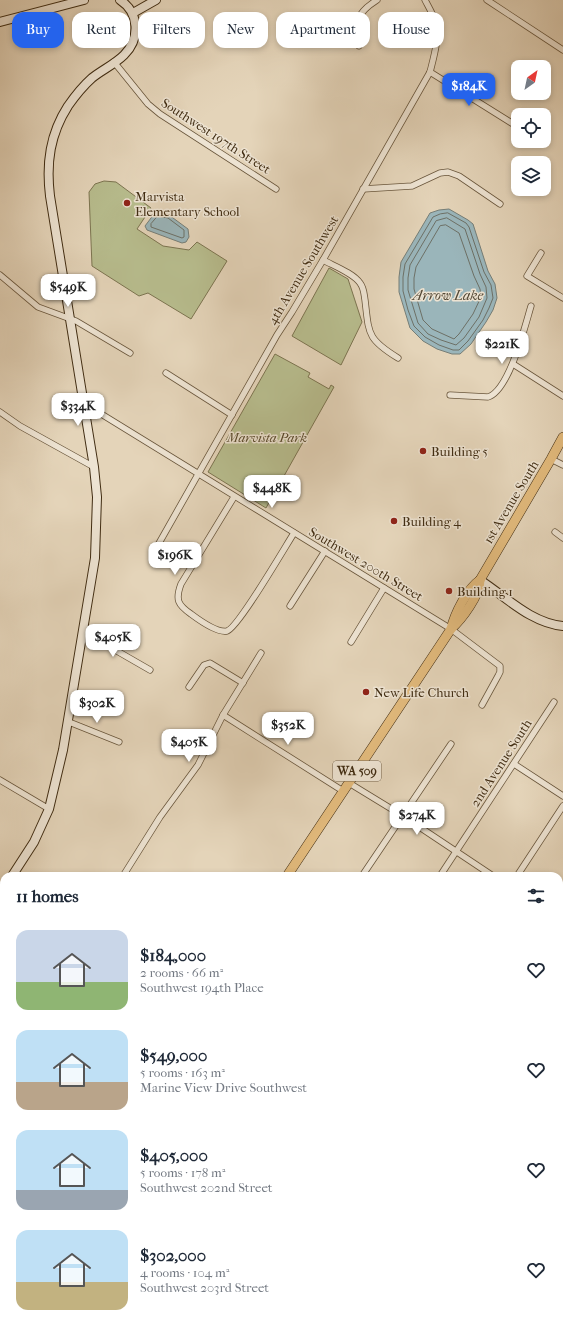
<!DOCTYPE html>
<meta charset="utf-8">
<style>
:root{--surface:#fff;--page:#f2f2f3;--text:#1f2937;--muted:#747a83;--accent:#2563eb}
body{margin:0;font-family:"IM FELL French Canon",serif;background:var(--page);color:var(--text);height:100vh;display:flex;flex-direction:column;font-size:15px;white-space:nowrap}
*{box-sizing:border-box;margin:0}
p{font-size:13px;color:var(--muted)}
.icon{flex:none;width:22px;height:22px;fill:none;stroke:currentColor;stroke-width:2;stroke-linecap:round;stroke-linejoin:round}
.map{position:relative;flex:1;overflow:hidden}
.side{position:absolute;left:0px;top:872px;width:563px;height:456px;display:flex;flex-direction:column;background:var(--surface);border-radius:12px 12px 0 0;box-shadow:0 2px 6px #0003}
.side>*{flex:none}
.top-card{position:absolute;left:12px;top:12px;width:539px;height:36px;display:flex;gap:8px}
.needle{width:26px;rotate:33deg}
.tools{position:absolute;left:511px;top:60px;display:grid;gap:8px}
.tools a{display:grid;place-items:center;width:40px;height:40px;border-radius:8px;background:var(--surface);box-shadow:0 2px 6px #0003;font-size:20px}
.price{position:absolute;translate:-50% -34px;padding:0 9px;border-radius:8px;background:#fff;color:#222;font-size:13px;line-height:26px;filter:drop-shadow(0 1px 2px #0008)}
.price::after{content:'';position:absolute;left:50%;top:24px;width:12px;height:9px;margin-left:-6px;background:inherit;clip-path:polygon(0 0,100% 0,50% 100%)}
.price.selected{background:var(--accent);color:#fff}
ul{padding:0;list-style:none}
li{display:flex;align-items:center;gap:12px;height:100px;padding:0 16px}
li span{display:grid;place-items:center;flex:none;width:112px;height:80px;border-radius:12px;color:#555}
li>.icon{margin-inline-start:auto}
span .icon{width:48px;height:48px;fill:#fffc;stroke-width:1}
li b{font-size:17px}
h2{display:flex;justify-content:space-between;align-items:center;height:48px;padding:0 16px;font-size:17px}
.pill{padding:0 14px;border-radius:12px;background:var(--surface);box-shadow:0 2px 6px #0003;font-size:14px;line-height:36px}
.pill.selected{background:var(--accent);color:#fff}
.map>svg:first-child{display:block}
.green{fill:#b7bc8d;stroke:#7c7450}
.water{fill:#9ab5ba;stroke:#767e77}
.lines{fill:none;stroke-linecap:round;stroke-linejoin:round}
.shore{stroke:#6d7066;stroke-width:1}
.street-casing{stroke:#69563c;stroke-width:7}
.secondary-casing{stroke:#402c12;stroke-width:10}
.primary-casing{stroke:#402c12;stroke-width:10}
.street{stroke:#ede3d2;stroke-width:5.5}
.secondary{stroke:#ede3d2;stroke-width:8}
.primary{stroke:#e2ba7c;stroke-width:9}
.poi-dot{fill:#8f2418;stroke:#ede3d2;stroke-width:1.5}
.labels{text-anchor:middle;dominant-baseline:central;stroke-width:3;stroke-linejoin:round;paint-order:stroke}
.shield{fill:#ede3d2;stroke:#74634c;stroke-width:1}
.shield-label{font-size:12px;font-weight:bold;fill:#402c12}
.street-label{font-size:13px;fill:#402c12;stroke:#ede3d2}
.poi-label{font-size:13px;fill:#402c12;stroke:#ede3d2;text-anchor:start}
.park-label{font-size:13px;font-style:italic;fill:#58492b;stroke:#ede3d2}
.water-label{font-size:14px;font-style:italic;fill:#524734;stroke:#ede3d2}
</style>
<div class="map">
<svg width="563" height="1328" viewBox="0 0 563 1328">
<rect width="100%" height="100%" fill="#e4d4b9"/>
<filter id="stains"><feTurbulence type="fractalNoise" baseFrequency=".005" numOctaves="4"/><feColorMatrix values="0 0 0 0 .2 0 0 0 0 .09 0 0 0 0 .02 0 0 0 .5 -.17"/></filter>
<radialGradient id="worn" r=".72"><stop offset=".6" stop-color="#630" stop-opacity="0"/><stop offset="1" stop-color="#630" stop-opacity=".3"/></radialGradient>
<g class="green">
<path d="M104,181l12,1 35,26 -14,21 26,17 26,4 8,-8 30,19 -36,58 -43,-26 -9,3 -47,-30 -3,-74 6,-8z"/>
<path d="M329,268l19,11 14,43 -21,43 -49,-29z"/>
<path d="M275,354l35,19 -2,4 21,12 2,-4 3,2 -68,121 -58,-36z"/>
</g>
<g class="water">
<path d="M449,209l19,11 5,4 15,47 7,13 2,14 -4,12 -7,12 -15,22 -11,10h-8l-15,-5 -14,-8 -13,-13 -11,-36v-15l2,-15 29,-49 9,-3z"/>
<path d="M159,211l10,4 19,14 1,8 -3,5 -4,1 -35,-13 -2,-4 9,-12z"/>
</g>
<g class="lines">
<g class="shore">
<path d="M448,213l18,10 3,4 15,45 7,13 2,13 -4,10 -6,12 -15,21 -9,9h-6l-14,-5 -14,-8 -11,-11 -6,-16 -5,-19v-14l2,-13 28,-47 7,-3z"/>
<path d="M158,216l10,2 16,12v7l-2,1 -31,-11v-3z"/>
<path d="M447,218l18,11 15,45 6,13 1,11 -8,19 -15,21 -8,7 -15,-5 -13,-6 -10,-11 -10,-33v-12l2,-13 26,-44z"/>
<path d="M446,225l13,8 15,43 6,13 1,8 -8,17 -14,20 -5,5 -22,-10 -9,-9 -9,-31v-11l2,-11 24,-41z"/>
</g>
<defs>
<g id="street">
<path d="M487,0l76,50"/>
<path d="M359,46c-4,-24 -4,-32 18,-46"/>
<path d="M114,62l34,42 12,10 116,75"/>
<path d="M430,72l88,55"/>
<path d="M363,189l49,-3 28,-13 8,-1 11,4 41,28"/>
<path d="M541,253l-14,23 36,22"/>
<path d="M323,260c11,6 30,13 37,23 4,5 4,11 5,17 4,34 2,39 33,58"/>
<path d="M0,275l38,32 38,14 54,32"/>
<path d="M513,364l50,32"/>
<path d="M166,373l66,42"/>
<path d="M450,395l38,2c21,-6 37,-71 43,-91"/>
<path d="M85,404l366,225 49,37v6l-2,4 -16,29"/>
<path d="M0,412l20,14 74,41"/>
<path d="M551,459l12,6"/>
<path d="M234,497l-53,87c-6,16 -3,21 10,30 8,6 26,19 36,17 11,-3 58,-84 67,-98"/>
<path d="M555,532l8,6"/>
<path d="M158,545l119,-210 15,-23 31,-52 107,-188c4,-16 10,-35 5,-51 -2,-7 -7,-15 -10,-21"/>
<path d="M290,606l35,-55"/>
<path d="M84,632l66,38"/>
<path d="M351,642l33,-54"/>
<path d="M189,687l15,-22 6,-2 33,20"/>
<path d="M223,715l120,76"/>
<path d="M69,722l50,20"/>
<path d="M514,764l49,32"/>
<path d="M0,780l49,29"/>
<path d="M349,783l54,33 90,60"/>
<path d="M123,876l37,-59 38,-52 25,-50 38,-62"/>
<path d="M362,876l89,-132"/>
<path d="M440,876l114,-174"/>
<path d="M517,876l46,-70"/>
<path d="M559,924l4,-6"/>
<path d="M560,1038l3,-5"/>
<path d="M562,1154l1,-2"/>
<path d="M559,1174l4,2"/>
<path d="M0,1199l4,22"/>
<path d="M559,1269l4,-6"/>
<path d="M151,1328l2,-4"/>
<path d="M224,1328l2,-4"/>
<path d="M297,1328l2,-4"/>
<path d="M371,1328l3,-4"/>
<path d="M446,1328l3,-4"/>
</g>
<g id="secondary">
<path d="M133,13l23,-13"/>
<path d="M0,22l84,-22"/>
<path d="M480,580c26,17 51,43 83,46"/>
<path d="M12,876l22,-34 15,-33 14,-59 32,-192 2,-61 -3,-30 -44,-271c-4,-33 0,-62 18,-90 7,-10 15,-20 24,-28 10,-8 23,-14 32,-23 16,-16 16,-42 -4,-55"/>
<path d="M0,891l4,-5"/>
<path d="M0,1069l4,2"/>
<path d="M405,1324l6,4"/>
</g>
<g id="primary">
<path d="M451,629c4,-16 16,-40 29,-49l71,-121 12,-22"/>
<path d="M287,876l164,-247c11,-10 29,-34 29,-49"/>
<path d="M24,1328l2,-4"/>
</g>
</defs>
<use href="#street" class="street-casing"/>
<use href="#secondary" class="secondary-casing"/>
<use href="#primary" class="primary-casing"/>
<use href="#street" class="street"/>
<use href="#secondary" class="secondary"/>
<use href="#primary" class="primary"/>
</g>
<g class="poi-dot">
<circle cx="127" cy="203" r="4"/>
<circle cx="423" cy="451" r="4"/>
<circle cx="394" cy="521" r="4"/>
<circle cx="449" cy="591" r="4"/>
<circle cx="366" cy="692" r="4"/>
</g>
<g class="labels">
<rect class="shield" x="333" y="761" width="48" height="20" rx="3"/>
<g class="shield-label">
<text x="357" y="771">WA 509</text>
</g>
<g class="street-label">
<text transform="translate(216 136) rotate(33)">Southwest 197th Street</text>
<text transform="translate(303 270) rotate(-59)">4th Avenue Southwest</text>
<text transform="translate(511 502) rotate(-59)">1st Avenue South</text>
<text transform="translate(366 564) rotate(31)">Southwest 200th Street</text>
<text transform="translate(501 763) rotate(-57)">2nd Avenue South</text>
</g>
<g class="poi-label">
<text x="135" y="196">Marvista<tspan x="135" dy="15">Elementary School</tspan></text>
<text x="431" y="451">Building 5</text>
<text x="402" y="521">Building 4</text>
<text x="457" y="591">Building 1</text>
<text x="374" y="692">New Life Church</text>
</g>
<g class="park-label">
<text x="267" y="437">Marvista Park</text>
</g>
<g class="water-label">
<text x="448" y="295">Arrow Lake</text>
</g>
</g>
<rect width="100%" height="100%" filter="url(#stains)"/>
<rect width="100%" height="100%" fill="url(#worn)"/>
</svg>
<div class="tools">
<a><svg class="needle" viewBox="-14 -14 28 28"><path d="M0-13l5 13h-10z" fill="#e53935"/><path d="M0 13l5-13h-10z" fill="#747a83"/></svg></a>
<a><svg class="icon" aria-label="locate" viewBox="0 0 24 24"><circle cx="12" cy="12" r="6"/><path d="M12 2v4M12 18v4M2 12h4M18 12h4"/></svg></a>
<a><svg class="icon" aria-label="layers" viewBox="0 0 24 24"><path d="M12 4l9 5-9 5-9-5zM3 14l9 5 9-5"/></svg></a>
</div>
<b class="price selected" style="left:469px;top:107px">$184K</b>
<b class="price" style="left:68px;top:308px">$549K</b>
<b class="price" style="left:502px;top:365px">$221K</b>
<b class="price" style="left:78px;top:427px">$334K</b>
<b class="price" style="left:272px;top:509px">$448K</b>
<b class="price" style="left:175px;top:576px">$196K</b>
<b class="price" style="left:113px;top:658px">$405K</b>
<b class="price" style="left:97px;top:724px">$302K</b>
<b class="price" style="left:288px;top:746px">$352K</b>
<b class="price" style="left:189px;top:763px">$405K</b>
<b class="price" style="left:417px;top:836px">$274K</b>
<div class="top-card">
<a class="pill selected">Buy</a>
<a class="pill">Rent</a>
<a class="pill">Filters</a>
<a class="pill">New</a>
<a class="pill">Apartment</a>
<a class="pill">House</a>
</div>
<section class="side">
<h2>11 homes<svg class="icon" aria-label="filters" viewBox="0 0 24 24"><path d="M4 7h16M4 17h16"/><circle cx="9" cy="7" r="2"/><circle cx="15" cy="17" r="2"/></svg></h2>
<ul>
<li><span style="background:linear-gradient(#c9d6e8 65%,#8fb573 0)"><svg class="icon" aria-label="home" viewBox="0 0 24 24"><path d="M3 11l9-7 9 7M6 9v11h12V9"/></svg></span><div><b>$184,000</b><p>2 rooms · 66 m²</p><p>Southwest 194th Place</p></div><svg class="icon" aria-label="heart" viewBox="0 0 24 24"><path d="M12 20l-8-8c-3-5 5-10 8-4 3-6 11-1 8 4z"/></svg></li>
<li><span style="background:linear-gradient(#bfe0f5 65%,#b9a48a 0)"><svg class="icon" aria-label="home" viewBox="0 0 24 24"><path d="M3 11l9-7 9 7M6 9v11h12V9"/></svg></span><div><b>$549,000</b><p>5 rooms · 163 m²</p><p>Marine View Drive Southwest</p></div><svg class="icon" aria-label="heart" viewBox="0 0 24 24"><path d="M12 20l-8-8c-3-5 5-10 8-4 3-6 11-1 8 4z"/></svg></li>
<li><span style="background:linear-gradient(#bfe0f5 75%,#9aa5b1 0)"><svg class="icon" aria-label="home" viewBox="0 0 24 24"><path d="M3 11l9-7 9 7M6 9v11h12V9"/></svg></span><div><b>$405,000</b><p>5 rooms · 178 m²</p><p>Southwest 202nd Street</p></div><svg class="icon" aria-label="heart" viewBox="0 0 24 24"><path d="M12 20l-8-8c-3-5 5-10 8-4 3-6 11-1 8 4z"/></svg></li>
<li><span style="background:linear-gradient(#bfe0f5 65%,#c2b280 0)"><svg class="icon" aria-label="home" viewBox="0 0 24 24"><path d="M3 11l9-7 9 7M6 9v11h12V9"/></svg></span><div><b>$302,000</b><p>4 rooms · 104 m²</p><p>Southwest 203rd Street</p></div><svg class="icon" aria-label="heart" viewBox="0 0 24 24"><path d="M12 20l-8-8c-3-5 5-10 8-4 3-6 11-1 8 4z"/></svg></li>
</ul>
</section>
</div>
